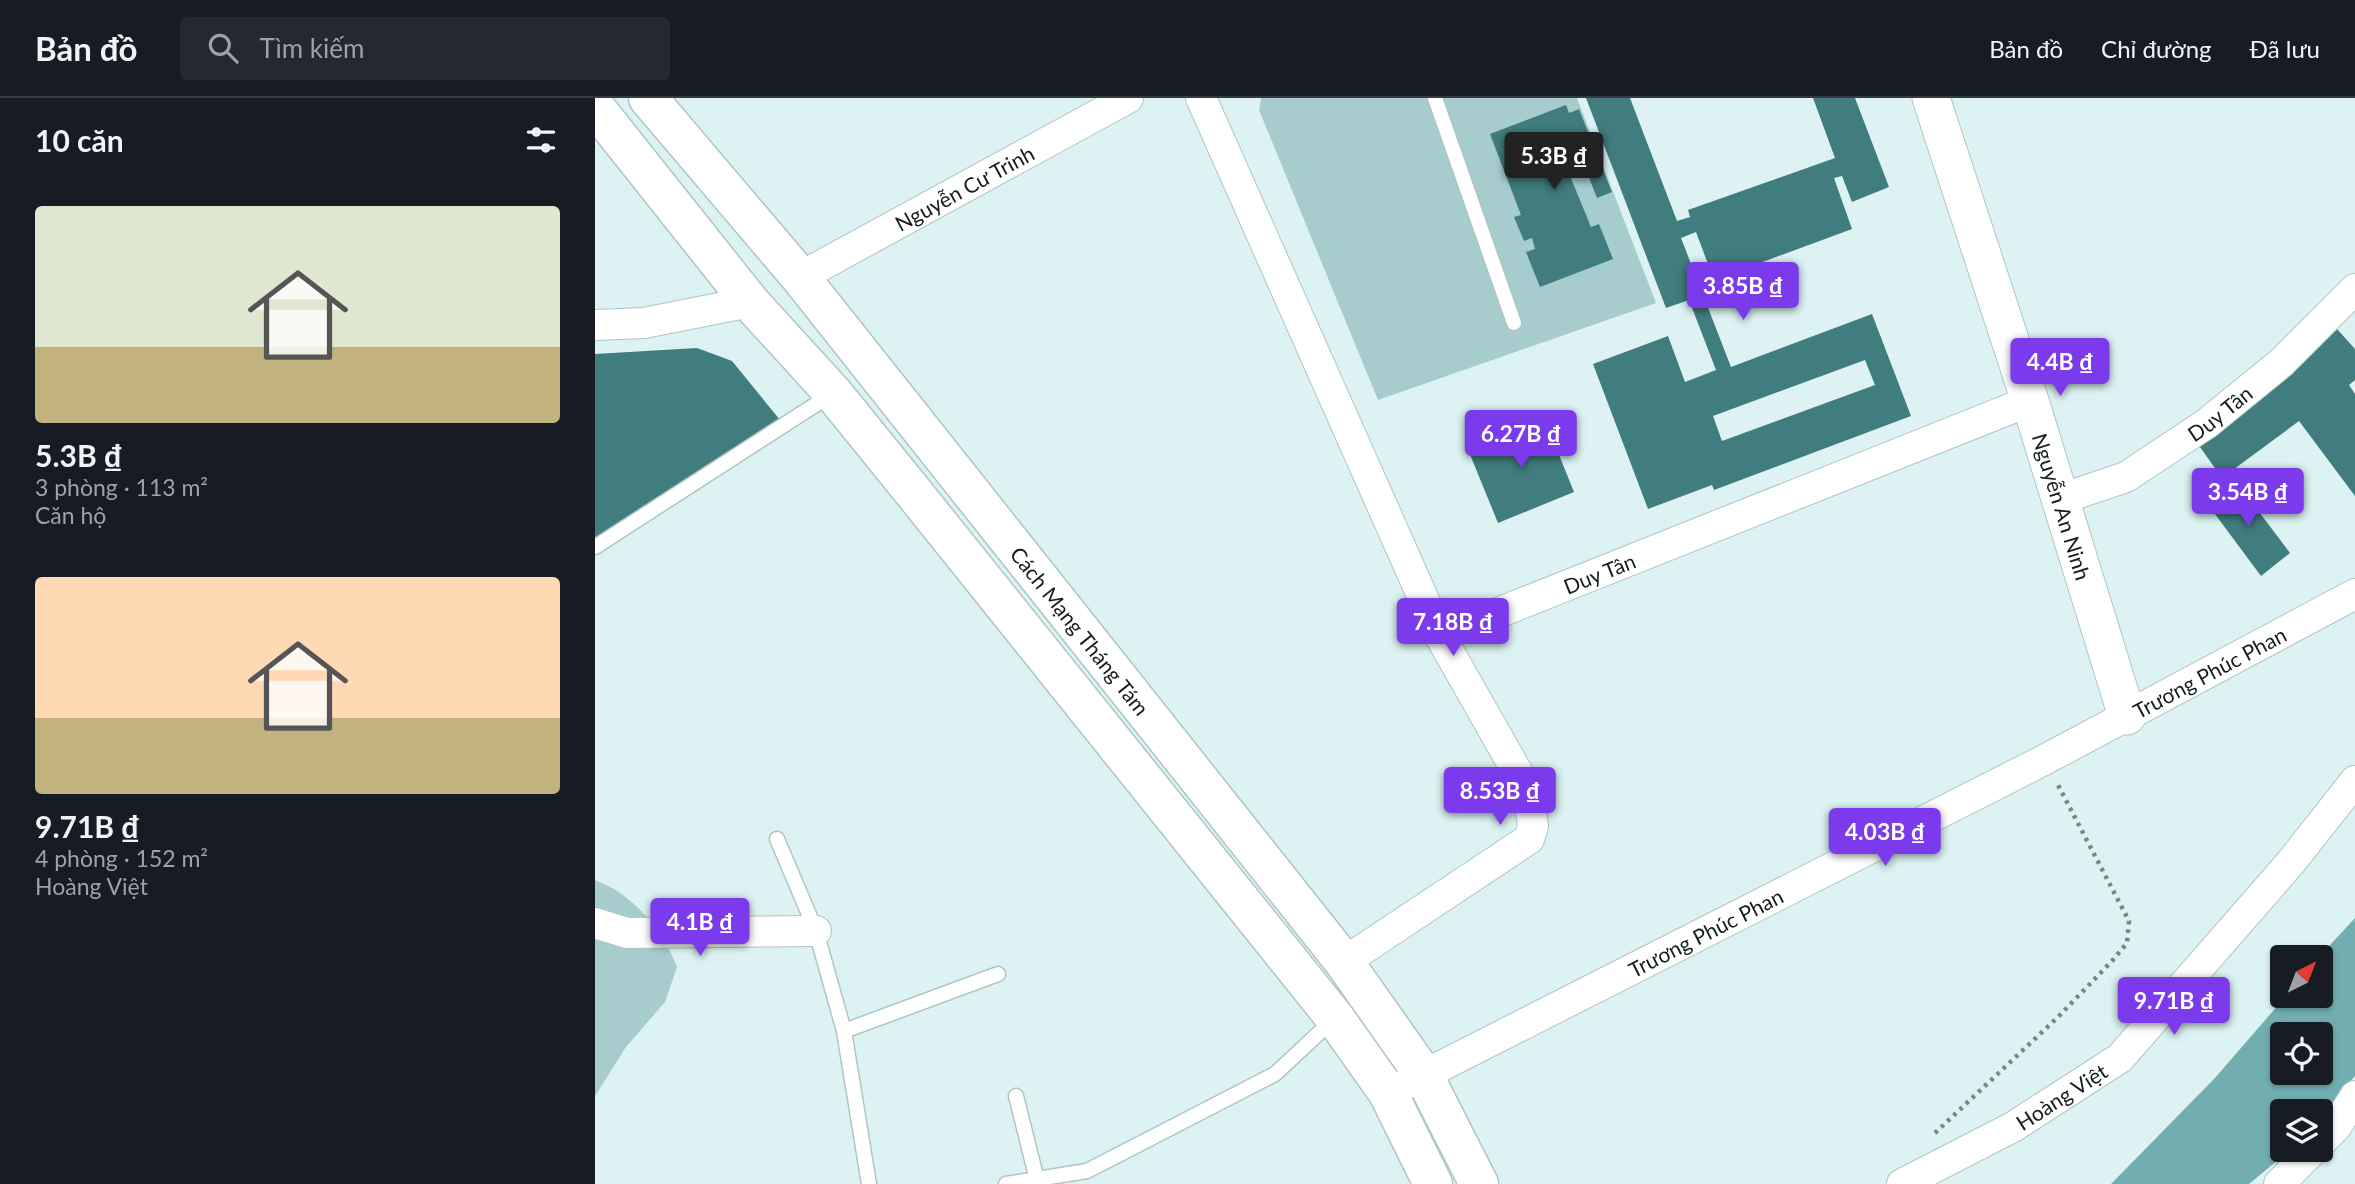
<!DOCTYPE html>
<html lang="vi">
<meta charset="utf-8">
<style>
:root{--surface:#171b24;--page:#242831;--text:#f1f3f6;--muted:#9ea1a6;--line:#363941;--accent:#7c3aed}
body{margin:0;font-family:Lato,sans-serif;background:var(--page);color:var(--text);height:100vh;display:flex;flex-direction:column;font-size:26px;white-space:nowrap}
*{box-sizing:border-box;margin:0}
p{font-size:23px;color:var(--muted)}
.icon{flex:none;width:38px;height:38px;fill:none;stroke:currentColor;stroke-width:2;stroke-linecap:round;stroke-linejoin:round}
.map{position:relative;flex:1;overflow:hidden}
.drawer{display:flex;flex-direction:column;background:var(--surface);width:595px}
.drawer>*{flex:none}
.needle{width:46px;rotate:42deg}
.controls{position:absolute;left:1675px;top:847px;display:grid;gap:14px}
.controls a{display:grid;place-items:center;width:63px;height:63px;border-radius:7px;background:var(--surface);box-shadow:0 2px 5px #0004;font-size:35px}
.price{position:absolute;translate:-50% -60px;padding:0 16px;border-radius:7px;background:var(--accent);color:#fff;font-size:23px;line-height:46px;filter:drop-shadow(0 2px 4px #0008)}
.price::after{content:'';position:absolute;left:50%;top:42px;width:21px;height:16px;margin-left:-10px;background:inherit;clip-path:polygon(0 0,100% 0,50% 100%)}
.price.selected{background:#222;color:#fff}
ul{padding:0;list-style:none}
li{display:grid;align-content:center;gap:14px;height:371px;padding:0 35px}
li span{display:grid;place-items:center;height:217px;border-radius:7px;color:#555}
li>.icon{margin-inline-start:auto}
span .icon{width:126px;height:126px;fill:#fffc;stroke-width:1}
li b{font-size:30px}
h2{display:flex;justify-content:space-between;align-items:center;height:84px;padding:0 35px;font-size:30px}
header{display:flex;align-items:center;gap:42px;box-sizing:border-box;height:98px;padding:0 35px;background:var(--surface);border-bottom:2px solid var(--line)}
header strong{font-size:33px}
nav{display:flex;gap:38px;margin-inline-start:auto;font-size:24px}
.search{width:490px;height:63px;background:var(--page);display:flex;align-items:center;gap:18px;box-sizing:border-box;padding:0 24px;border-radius:7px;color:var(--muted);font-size:26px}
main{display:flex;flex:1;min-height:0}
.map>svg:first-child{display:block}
.green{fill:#a6cccd}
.water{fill:#72adaf;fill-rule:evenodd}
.building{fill:#417c7e;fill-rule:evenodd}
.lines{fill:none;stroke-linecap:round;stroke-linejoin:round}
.service-casing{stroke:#afc5c5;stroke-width:17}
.minor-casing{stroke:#afc5c5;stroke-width:32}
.tertiary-casing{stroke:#afc5c5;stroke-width:39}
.primary-casing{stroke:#afc5c5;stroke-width:41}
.path{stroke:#778686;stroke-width:4.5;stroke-dasharray:3.5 5;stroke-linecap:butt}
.service{stroke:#fff;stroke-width:14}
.minor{stroke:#fff;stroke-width:30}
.tertiary{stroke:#fff;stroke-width:37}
.primary{stroke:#fff;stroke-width:38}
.labels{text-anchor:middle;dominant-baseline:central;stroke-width:5;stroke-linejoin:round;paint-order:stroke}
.street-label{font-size:21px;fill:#141c1c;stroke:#f1fefe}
</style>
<header>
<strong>Bản đồ</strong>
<div class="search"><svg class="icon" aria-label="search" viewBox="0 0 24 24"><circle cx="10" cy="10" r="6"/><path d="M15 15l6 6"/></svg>Tìm kiếm</div>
<nav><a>Bản đồ</a><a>Chỉ đường</a><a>Đã lưu</a></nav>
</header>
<main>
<section class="drawer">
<h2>10 căn<svg class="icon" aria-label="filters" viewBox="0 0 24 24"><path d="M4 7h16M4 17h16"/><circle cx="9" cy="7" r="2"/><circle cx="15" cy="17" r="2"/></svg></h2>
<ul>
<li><span style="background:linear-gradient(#dfe7d0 65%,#c2b280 0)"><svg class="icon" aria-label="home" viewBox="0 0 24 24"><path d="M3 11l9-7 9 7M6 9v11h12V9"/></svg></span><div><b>5.3B ₫</b><p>3 phòng · 113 m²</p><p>Căn hộ</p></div></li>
<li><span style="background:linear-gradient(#ffd9b3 65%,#c2b280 0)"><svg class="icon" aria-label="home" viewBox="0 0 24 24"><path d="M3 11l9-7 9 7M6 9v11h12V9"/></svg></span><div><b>9.71B ₫</b><p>4 phòng · 152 m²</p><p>Hoàng Việt</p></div></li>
</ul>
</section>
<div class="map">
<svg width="1760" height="1086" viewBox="0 0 1760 1086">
<rect width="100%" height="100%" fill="#ddf3f3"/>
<g class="green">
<path d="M666,0h316l79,205 -278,97 -119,-290z"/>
<path d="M0,782c38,14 68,50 82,87l-12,35 -39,45 -31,49z"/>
</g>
<path class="water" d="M1760,820v158l-34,39v-4h-39v39h8l-41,34h-138l104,-106 71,-82h35l-2,-39zM1687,936h39v39h-39z"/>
<g class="building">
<path d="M991,0h44l47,123 13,-4 -2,-7 147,-52 -22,-60h42l34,89 -37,15 -10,-26 -8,2 18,51 -138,51 -18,-48 -15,6 50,129 141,-53 39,102 -197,74 -2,-5 -64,24 -55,-145 75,-28 17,46 31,-12 -27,-70 -23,8zM1270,262l10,25 -153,56 -9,-25z"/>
<path d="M971,7l3,8 10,-4 33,83 -15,6 -13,-33 -16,6 23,56 8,-3 14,35 -73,28 -14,-35 9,-3 -3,-11 -8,3 -10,-24 7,-2 -31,-81z"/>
<path d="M1742,231l18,20v31l-6,5 6,9v102l-56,-75 -77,57 -27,-38z"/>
<path d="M102,250l35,13 48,59 -185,119v-185z"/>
<path d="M950,322l29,72 -76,31 -29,-71 22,-9 -4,-10 28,-11 4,9z"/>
<path d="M1640,382l55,73 -29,23 -55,-74z"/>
</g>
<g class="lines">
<defs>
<g id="service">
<path d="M840,0l79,225"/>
<path d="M0,449l237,-153"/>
<path d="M182,741l39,92 28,100 25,153"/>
<path d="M249,933l154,-57"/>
<path d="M421,998l22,88"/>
<path d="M411,1086l81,-13 188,-97 59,-55"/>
</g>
<g id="minor">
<path id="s1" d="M606,0l239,538 590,-235"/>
<path id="s2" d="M205,179l328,-179"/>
<path d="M0,227l49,-2 106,-21"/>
<path id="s3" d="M1466,401l65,-22 80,-53 75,-61 74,-74"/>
<path d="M0,825l32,10 189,-2"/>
<path d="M749,864l185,-123 4,-13 -5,-35 -88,-155"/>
<path id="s4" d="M809,987l640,-325 311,-166"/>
<path d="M1726,1044l15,-15 19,-31"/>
<path id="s5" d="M1307,1086l111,-57 107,-69 172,-197 63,-80"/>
<path d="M1684,1086l34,-34"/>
</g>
<g id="tertiary">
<path id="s6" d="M1336,0l99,303 97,315"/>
</g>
<g id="primary">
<path id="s7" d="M53,0l152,179 544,685 79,112 56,110"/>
<path d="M0,9l155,195 83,91 81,100 421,525 53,75 45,91"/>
</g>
</defs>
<use href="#service" class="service-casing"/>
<use href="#minor" class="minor-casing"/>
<use href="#tertiary" class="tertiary-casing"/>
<use href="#primary" class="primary-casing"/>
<path class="path" d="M1340,1035l123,-116 54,-56 15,-18 2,-22 -71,-136"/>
<use href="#service" class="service"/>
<use href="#minor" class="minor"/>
<use href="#tertiary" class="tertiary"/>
<use href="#primary" class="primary"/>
</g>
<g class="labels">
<g class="street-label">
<text stroke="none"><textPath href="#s2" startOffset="187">Nguyễn Cư Trinh</textPath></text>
<text stroke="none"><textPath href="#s3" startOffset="182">Duy Tân</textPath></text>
<text stroke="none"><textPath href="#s6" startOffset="429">Nguyễn An Ninh</textPath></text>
<text stroke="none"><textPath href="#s1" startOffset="760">Duy Tân</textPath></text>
<text stroke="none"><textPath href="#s7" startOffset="686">Cách Mạng Tháng Tám</textPath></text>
<text stroke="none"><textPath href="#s4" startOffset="905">Trương Phúc Phan</textPath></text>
<text stroke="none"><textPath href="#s4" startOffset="338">Trương Phúc Phan</textPath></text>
<text stroke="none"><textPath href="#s5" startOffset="182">Hoàng Việt</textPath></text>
</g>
</g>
</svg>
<div class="controls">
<a><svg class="needle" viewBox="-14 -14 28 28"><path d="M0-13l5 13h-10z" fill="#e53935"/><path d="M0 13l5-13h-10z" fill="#9ea1a6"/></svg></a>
<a><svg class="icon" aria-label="locate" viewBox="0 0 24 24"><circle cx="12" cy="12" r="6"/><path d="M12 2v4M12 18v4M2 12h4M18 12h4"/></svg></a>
<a><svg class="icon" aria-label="layers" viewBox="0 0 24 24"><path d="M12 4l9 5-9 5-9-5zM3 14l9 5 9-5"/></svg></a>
</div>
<b class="price selected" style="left:959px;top:94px">5.3B ₫</b>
<b class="price" style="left:1148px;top:224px">3.85B ₫</b>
<b class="price" style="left:1465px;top:300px">4.4B ₫</b>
<b class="price" style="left:926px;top:372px">6.27B ₫</b>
<b class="price" style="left:1653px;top:430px">3.54B ₫</b>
<b class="price" style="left:858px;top:560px">7.18B ₫</b>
<b class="price" style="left:905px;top:729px">8.53B ₫</b>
<b class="price" style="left:1290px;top:770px">4.03B ₫</b>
<b class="price" style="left:105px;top:860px">4.1B ₫</b>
<b class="price" style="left:1579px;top:939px">9.71B ₫</b>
</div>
</main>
